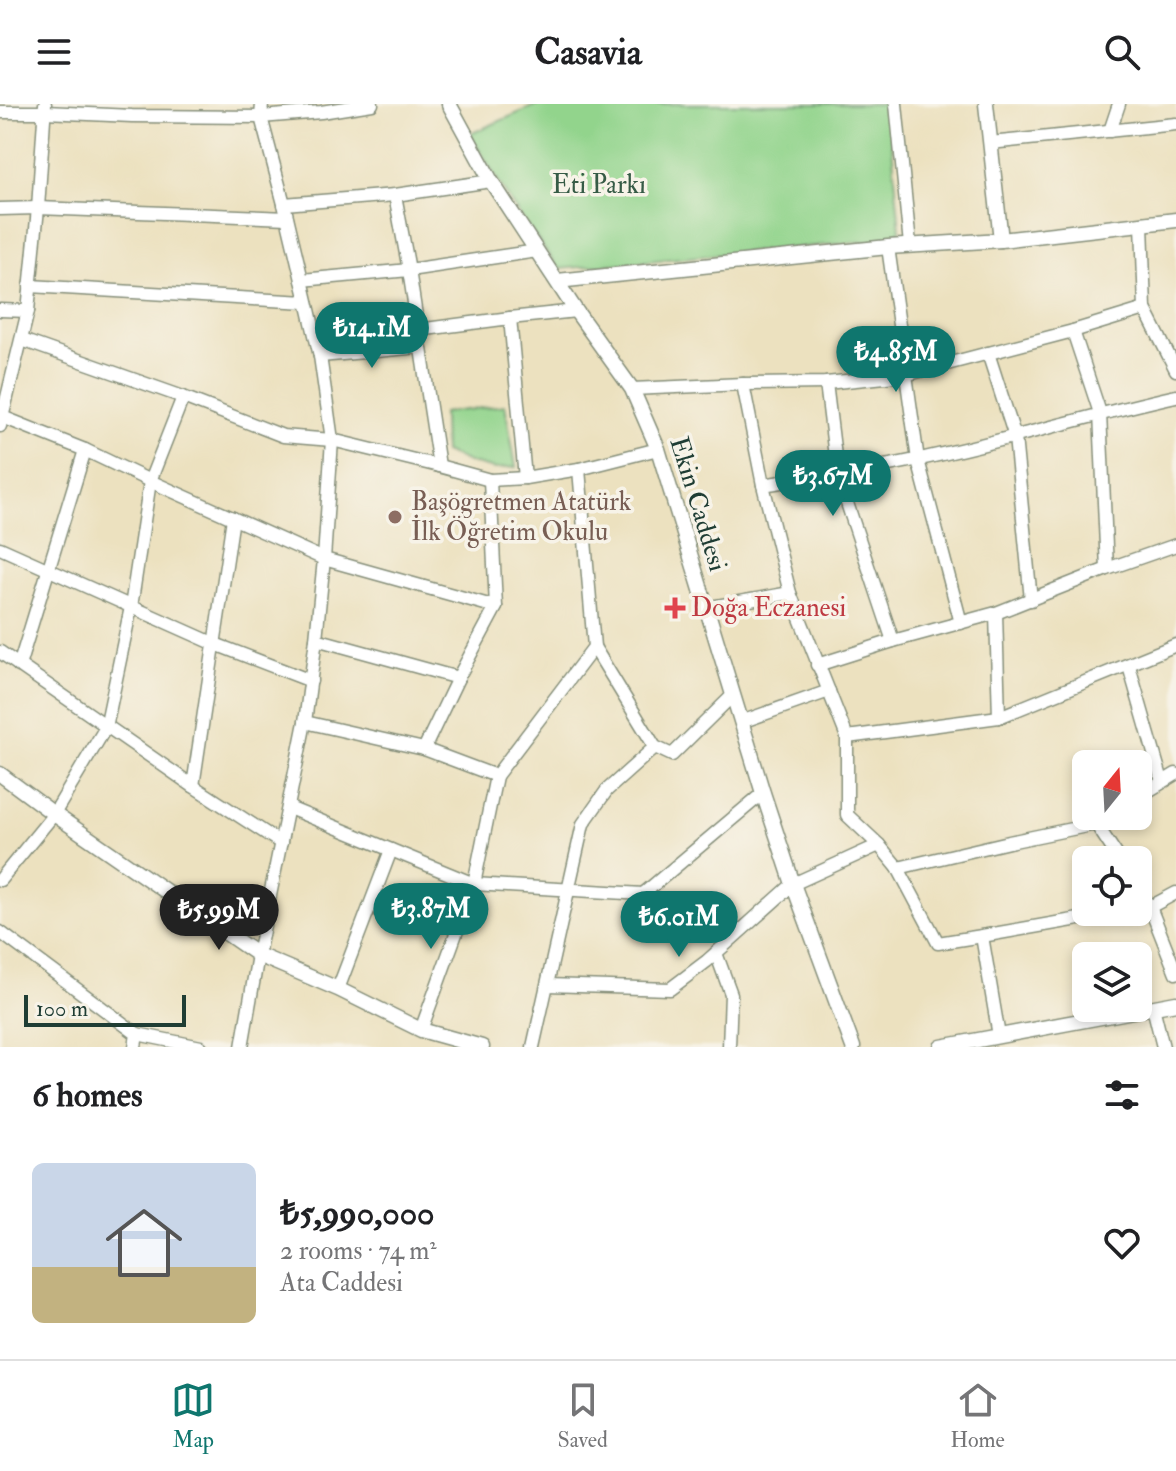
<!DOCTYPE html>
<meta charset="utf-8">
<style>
:root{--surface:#fff;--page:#f6f6f6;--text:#202124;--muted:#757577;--line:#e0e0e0;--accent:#0f766e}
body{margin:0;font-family:"IM FELL Double Pica",serif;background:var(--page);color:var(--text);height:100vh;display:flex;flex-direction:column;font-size:30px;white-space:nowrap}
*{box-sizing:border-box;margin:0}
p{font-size:26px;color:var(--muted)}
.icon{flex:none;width:44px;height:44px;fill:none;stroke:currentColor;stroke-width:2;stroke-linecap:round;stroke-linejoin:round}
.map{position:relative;height:943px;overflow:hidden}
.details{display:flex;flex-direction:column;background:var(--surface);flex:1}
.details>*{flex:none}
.needle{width:52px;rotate:18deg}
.fabs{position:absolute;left:1072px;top:646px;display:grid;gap:16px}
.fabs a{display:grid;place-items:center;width:80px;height:80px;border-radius:12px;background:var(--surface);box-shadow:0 4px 12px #0003;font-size:40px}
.scale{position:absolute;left:24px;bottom:20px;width:162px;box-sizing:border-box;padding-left:8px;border:4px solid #1f3d34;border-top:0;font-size:22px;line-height:28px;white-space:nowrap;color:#1f3d34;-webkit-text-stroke:6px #f7f3e8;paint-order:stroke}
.price{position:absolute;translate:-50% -68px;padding:0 18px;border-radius:28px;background:var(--accent);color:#fff;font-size:26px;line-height:52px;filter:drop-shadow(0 2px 4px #0008)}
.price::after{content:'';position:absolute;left:50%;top:48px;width:24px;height:18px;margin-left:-12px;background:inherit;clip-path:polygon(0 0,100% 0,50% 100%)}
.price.active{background:#222;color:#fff}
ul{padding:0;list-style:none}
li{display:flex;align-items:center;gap:24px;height:200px;padding:0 32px}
li span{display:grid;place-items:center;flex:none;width:224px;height:160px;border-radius:12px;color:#555}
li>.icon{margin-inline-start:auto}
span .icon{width:96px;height:96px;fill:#fffc;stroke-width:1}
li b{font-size:34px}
h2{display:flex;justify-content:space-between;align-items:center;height:96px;padding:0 32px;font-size:34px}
header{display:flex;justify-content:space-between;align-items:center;height:104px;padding:0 32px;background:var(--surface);font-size:36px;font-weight:800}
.menu{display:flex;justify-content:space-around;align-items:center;height:112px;border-top:2px solid var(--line);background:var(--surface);font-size:22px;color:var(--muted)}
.menu a{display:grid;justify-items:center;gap:4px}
.menu .active{color:var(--accent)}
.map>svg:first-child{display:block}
.green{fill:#92d48c;stroke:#588860;stroke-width:2}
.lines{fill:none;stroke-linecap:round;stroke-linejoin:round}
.minor-casing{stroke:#868f7a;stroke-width:15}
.tertiary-casing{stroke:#868f7a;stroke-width:17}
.minor{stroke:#fff;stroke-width:12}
.tertiary{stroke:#fff;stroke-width:14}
.education-dot{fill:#8d6e63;stroke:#f7f3e8;stroke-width:3}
.health-dot{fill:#e0444e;stroke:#f7f3e8;stroke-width:3}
.labels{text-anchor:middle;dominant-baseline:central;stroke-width:7;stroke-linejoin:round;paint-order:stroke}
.park-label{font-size:26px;fill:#365b46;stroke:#f7f3e8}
.education-label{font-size:26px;fill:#785e54;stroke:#f7f3e8;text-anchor:start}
.street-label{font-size:26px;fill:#1f3d34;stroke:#f7f3e8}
.health-label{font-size:26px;fill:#be3a42;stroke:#f7f3e8;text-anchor:start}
</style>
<header><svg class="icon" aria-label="menu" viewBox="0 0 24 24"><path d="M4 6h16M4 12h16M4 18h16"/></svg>Casavia<svg class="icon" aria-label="search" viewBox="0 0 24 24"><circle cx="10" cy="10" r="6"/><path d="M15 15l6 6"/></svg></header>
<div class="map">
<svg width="1176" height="943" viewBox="0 0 1176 943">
<rect width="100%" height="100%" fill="#f7f3e8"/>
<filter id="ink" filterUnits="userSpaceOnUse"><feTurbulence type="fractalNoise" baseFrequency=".0125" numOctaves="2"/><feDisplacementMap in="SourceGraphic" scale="16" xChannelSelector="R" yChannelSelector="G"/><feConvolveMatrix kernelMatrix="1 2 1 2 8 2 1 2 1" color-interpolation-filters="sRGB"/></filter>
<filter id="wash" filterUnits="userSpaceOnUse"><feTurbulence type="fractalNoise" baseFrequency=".006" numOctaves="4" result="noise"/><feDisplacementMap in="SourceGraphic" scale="32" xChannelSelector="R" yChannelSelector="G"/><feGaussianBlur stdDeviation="1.8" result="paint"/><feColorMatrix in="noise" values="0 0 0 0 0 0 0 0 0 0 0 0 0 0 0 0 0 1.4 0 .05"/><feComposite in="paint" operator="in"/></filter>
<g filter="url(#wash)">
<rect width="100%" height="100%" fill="#ece1bf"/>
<g class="green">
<path d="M539,0h349l12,126 -8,9 -333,30 -46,-63 -43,-72z"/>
<path d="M505,301l11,62 -22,2 -23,-6 -27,-11 -1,-39z"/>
</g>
</g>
<g filter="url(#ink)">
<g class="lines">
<defs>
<g id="minor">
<path d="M896,0l14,141"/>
<path d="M0,8h45l87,4 129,1 60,-5 51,-8"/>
<path d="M1110,27l9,-27"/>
<path d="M990,39l186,-19"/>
<path d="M395,91l14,75 30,196"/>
<path d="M284,100l111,-9 96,-14"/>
<path d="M0,105l38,-1 249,10"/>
<path d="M1142,120l3,85 31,61"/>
<path d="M888,143l30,213 43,163"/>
<path d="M302,176l107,-10 128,-19"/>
<path d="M30,182l276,16"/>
<path d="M0,206l28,1"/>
<path d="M510,214l15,160"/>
<path d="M418,226l92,-12 66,-7"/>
<path d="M1073,227l27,82 7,156"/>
<path d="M22,236l161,57 100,39 49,4 107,26 51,14 35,-2 54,-9 79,-20"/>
<path d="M988,249l27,84 16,163"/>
<path d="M320,252l100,-9"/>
<path d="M826,279l11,90 56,168"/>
<path d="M743,280l20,101 27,108 57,144v78l32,30 19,23 40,75 44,-7 17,100"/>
<path d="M632,285l111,-5 83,-1 79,-8 168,-44 72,-22"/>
<path d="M0,312l85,34 65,31 174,78 172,48"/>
<path d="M0,322l28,-115 10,-103 7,-104"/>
<path d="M763,381c53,-9 106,-15 157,-26 86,-18 170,-44 256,-63"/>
<path d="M0,444l215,96 96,37"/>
<path d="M705,504l85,-15"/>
<path d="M996,509l3,104"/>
<path d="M316,535l142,39"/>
<path d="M594,543l61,100 17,8 60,-59"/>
<path d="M0,548l193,134 88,57"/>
<path d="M817,561l76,-24 103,-28 111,-44 69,-24"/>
<path d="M19,562l66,-216"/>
<path d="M1129,562l33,115"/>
<path d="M305,618l119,27 72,27 98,-129 -15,-178"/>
<path d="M741,618l88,-31"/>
<path d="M847,633l152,-20 177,-72"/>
<path d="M424,645l34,-71 38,-71 -6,-127"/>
<path d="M193,682l40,-268"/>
<path d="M1138,693l38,-23"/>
<path d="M289,704l185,76 169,10 120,-101"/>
<path d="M1096,720l24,36"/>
<path d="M898,764l111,-26 87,-18 12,-8"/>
<path d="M0,776l54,-66 52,-87 25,-120 19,-126 33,-84"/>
<path d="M1138,785l12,18 26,66"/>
<path d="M1138,805l12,-2 26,-14"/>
<path d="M0,828l137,102 -2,13"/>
<path d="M982,832l137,-24"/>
<path d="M716,849l15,41 -2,53"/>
<path d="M548,881l122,4 37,-28 86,-77 86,-39"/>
<path d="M338,885l53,-139"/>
<path d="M1153,903l10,40"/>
<path d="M421,926l53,-146 22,-108"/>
<path d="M137,930l64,13"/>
<path d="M242,943l16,-92 47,-233 11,-83 8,-80 8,-119 -12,-84 -36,-152 -23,-87 1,-13"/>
<path d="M533,943l50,-223 24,-34 48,-43"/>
</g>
<g id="tertiary">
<path d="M449,0l42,77 85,130 56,78 26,60 105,344 30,91 60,163"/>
<path d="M986,0l15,136"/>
<path d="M557,177l331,-34 113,-7 175,-20"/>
<path d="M0,670l54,40 204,141 80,34 83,41 61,17"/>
<path d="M941,943l235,-44"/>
</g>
</defs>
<use href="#minor" class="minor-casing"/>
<use href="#tertiary" class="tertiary-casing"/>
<use href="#minor" class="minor"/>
<use href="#tertiary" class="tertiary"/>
</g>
</g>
<circle class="education-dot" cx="395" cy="413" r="8"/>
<path class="health-dot" d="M671 492h8v8h8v8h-8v8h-8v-8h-8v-8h8z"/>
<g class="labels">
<g class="park-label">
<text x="599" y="81">Eti Parkı</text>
</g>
<g class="education-label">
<text x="411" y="398">Başögretmen Atatürk<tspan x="411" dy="30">İlk Öğretim Okulu</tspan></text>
</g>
<g class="street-label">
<text transform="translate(698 400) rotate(73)">Ekin Caddesi</text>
</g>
<g class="health-label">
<text x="691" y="504">Doğa Eczanesi</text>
</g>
</g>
</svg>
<div class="fabs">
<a><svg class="needle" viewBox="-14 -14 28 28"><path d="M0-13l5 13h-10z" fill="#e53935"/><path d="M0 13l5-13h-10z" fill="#757577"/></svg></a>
<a><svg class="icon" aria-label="locate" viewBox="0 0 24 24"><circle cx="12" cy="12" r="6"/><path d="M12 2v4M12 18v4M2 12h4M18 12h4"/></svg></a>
<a><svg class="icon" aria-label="layers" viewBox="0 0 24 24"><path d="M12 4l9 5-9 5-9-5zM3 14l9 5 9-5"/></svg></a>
</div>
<div class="scale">100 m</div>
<b class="price" style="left:372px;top:266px">₺14.1M</b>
<b class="price" style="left:896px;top:290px">₺4.85M</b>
<b class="price" style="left:833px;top:414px">₺3.67M</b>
<b class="price" style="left:431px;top:847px">₺3.87M</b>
<b class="price active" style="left:219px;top:848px">₺5.99M</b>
<b class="price" style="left:679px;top:855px">₺6.01M</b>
</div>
<section class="details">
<h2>6 homes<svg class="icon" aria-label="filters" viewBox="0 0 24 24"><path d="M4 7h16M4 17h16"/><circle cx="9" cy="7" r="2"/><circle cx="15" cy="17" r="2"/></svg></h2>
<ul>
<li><span style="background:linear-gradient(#c9d6e8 65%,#c2b280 0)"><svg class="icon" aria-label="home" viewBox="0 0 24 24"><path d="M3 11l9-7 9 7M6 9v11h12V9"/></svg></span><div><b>₺5,990,000</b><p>2 rooms · 74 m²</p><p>Ata Caddesi</p></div><svg class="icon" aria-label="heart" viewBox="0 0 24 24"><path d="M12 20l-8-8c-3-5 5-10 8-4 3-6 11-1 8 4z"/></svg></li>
</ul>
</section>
<nav class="menu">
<a class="active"><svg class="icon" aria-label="map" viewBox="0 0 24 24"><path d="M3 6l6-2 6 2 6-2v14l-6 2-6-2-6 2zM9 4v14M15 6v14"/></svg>Map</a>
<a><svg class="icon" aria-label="saved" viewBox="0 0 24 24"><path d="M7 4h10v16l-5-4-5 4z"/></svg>Saved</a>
<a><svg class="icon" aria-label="home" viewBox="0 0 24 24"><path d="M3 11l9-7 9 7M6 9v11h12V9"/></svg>Home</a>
</nav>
